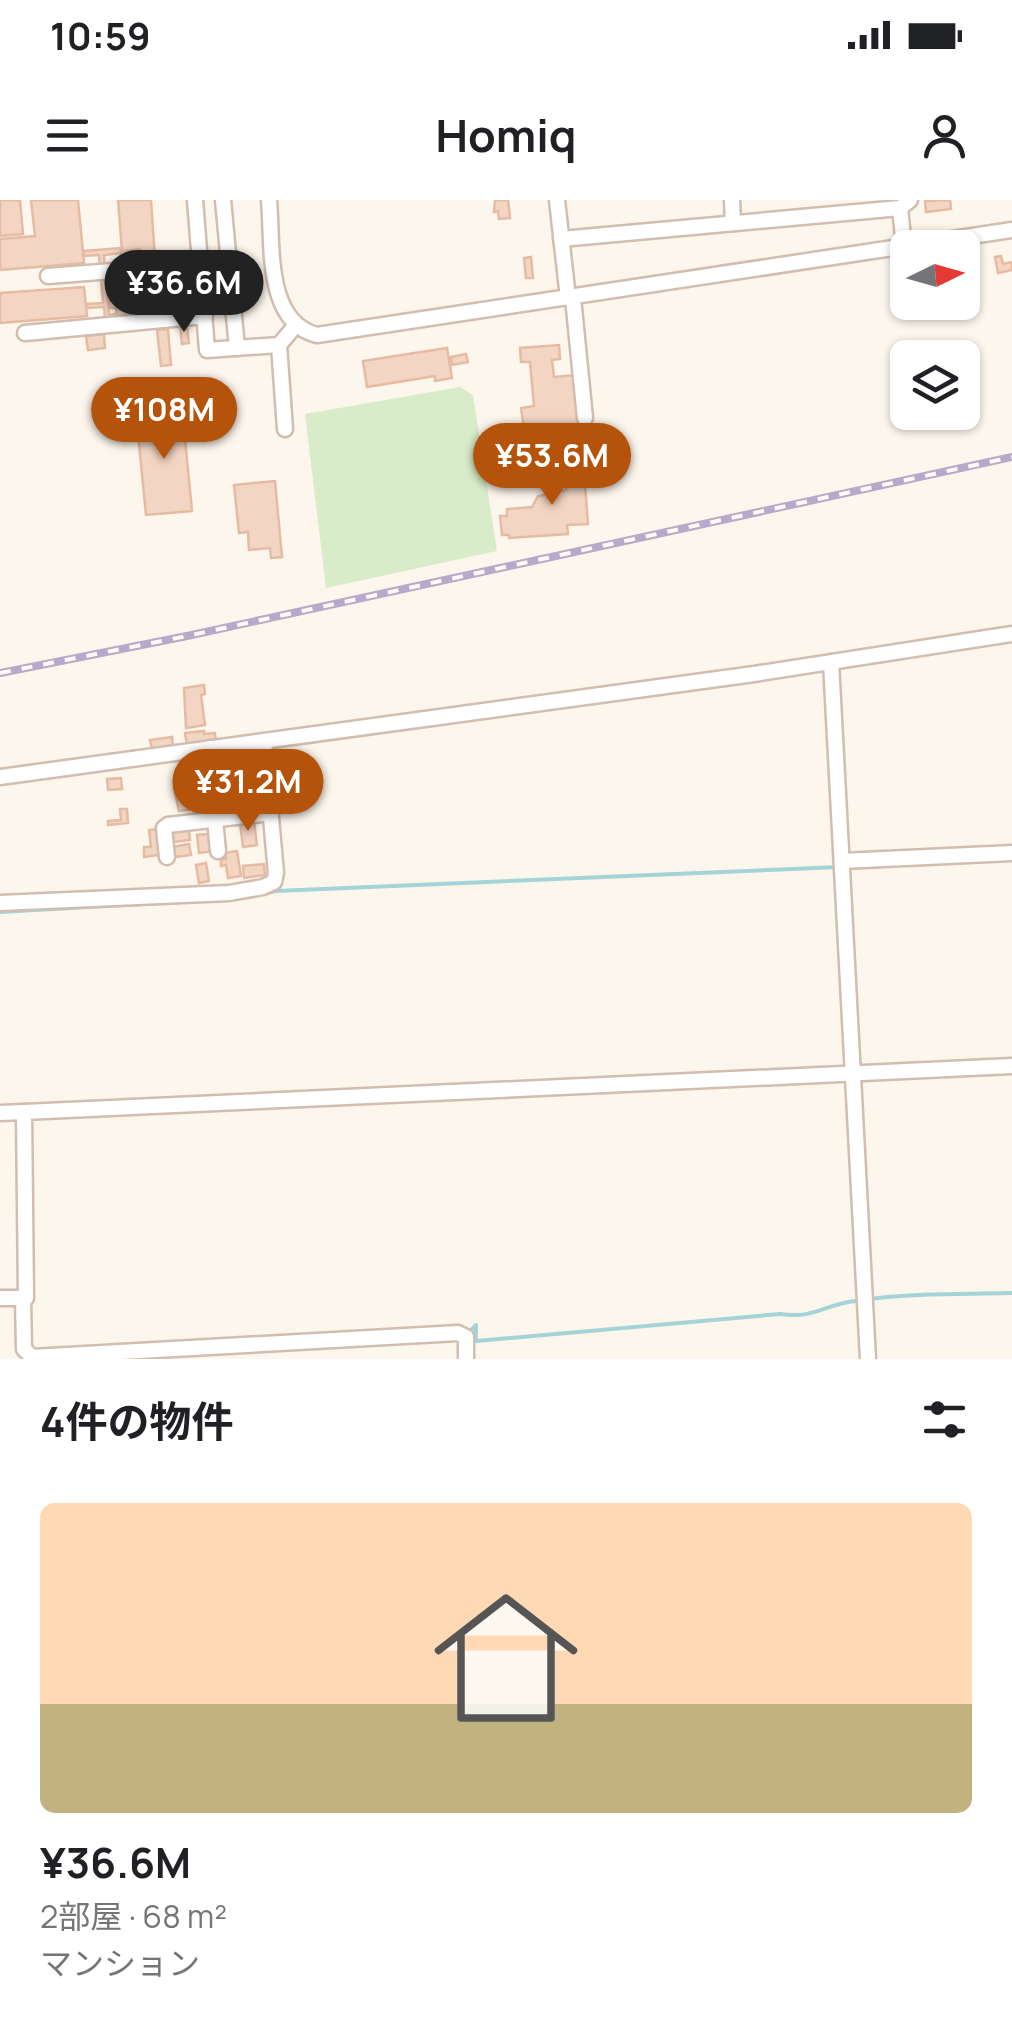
<!DOCTYPE html>
<html lang="ja">
<meta charset="utf-8">
<style>
:root{--surface:#fff;--page:#f2f2f2;--text:#202124;--muted:#757577;--line:#e0e0e0;--accent:#b45309}
body{margin:0;font-family:Manrope,"Noto Sans JP",sans-serif;background:var(--page);color:var(--text);height:100vh;display:flex;flex-direction:column;font-size:38px;white-space:nowrap}
*{box-sizing:border-box;margin:0}
p{font-size:32px;color:var(--muted)}
.icon{flex:none;width:55px;height:55px;fill:none;stroke:currentColor;stroke-width:2;stroke-linecap:round;stroke-linejoin:round}
.map{position:relative;height:1159px;overflow:hidden}
.panel{display:flex;flex-direction:column;background:var(--surface);flex:1}
.panel>*{flex:none}
.needle{width:65px;rotate:85deg}
.fabs{position:absolute;left:890px;top:30px;display:grid;gap:20px}
.fabs a{display:grid;place-items:center;width:90px;height:90px;border-radius:15px;background:var(--surface);box-shadow:0 2px 8px #0004;font-size:50px}
.price{position:absolute;translate:-50% -85px;padding:0 22px;border-radius:35px;background:var(--accent);color:#fff;font-size:32px;line-height:65px;filter:drop-shadow(0 2px 5px #0008)}
.price::after{content:'';position:absolute;left:50%;top:60px;width:30px;height:22px;margin-left:-15px;background:inherit;clip-path:polygon(0 0,100% 0,50% 100%)}
.price.on{background:#222;color:#fff}
ul{padding:0;list-style:none}
li{display:grid;align-content:center;gap:20px;height:530px;padding:0 40px}
li+li{border-top:2px solid var(--line)}
li span{display:grid;place-items:center;height:310px;border-radius:15px;color:#555}
li>.icon{margin-inline-start:auto}
span .icon{width:180px;height:180px;fill:#fffc;stroke-width:1}
li b{font-size:42px}
h2{display:flex;justify-content:space-between;align-items:center;height:120px;padding:0 40px;font-size:42px}
.status{display:flex;justify-content:space-between;align-items:center;height:70px;padding:0 50px;background:var(--surface);direction:ltr}
.status svg{height:28px;fill:currentColor}
header{display:flex;justify-content:space-between;align-items:center;height:130px;padding:0 40px;background:var(--surface);font-size:45px;font-weight:700}
.map>svg:first-child{display:block}
.green{fill:#d8ecc9}
.lines{fill:none;stroke-linecap:round;stroke-linejoin:round}
.stream{stroke:#a5d3da;stroke-width:4}
.building{fill:#f3d5c3;stroke:#e6bba3;stroke-width:2.5}
.minor-casing{stroke:#d1beb0;stroke-width:19}
.minor{stroke:#fff;stroke-width:14}
.rail-casing{stroke:#b9a8c9;stroke-width:8}
.rail{stroke:#fffaf3;stroke-width:4;stroke-dasharray:11;stroke-linecap:butt}
</style>
<div class="status"><b>10:59</b><svg viewBox="0 0 49 12"><path d="M0 12V9h3v3zM5 12V6h3v6zM10 12V3h3v9zM15 12V0h3v12zM26 1h20v11H26zM47 4h2v5h-2z"/></svg></div>
<header><svg class="icon" aria-label="menu" viewBox="0 0 24 24"><path d="M4 6h16M4 12h16M4 18h16"/></svg>Homiq<svg class="icon" aria-label="person" viewBox="0 0 24 24"><circle cx="12" cy="8" r="4"/><path d="M4 21q1-7 8-7t8 7"/></svg></header>
<div class="map">
<svg width="1012" height="1159" viewBox="0 0 1012 1159">
<rect width="100%" height="100%" fill="#fdf6ec"/>
<path class="green" d="M460,187l13,8 24,156 -171,37 -21,-174z"/>
<g class="lines">
<g class="stream">
<path d="M234,699l42,-8 563,-24"/>
<path d="M0,712l215,-12"/>
<path d="M467,1134l9,-9v16l304,-27c36,5 42,-9 75,-13 51,-8 105,-7 157,-8"/>
</g>
</g>
<g class="building">
<path d="M0,0h20l3,34 -23,2z"/>
<path d="M31,0h47l6,63 -84,7v-31l35,-3z"/>
<path d="M118,0h33l4,58 -14,1 -1,-10 -18,2z"/>
<path d="M495,0h13l2,18 -11,1 -1,-8 -4,1z"/>
<path d="M950,0l1,9 -25,3 -1,-11z"/>
<path d="M121,48v5l-17,2 5,60 6,-1v4l-10,1 -1,-12 -17,1v-4l16,-1 -4,-48 -15,1v-5z"/>
<path d="M1001,56l2,8 9,-2v8l-14,3 -3,-16z"/>
<path d="M531,57l2,21h-7l-2,-20z"/>
<path d="M184,79l2,32 -57,4 -2,-32z"/>
<path d="M84,87l3,29 -87,7v-30z"/>
<path d="M125,97l2,21h-10l-1,-10h-6l-1,-10z"/>
<path d="M180,127h7l2,16 -7,1z"/>
<path d="M168,129l3,36 -10,1 -4,-36z"/>
<path d="M104,134l1,14 -17,2 -2,-14z"/>
<path d="M559,145l1,14 -8,1 2,17 22,-2 6,66 -29,3 3,34 -21,2 -4,-41 6,-1 -1,-10 -12,1 -3,-21 13,-2 -4,-44h-9l-1,-14z"/>
<path d="M447,148l5,30 -17,3v-5l-68,11 -4,-26z"/>
<path d="M466,154l2,8 -16,3 -1,-8z"/>
<path d="M182,208l10,103 -46,4 -10,-102z"/>
<path d="M583,258l5,66 -21,1 1,9 -59,4v-3h-7l-2,-19h7v-7l25,-2 6,-11 28,-6 -2,-31z"/>
<path d="M275,281l7,76 -11,1 -1,-10 -21,2 -1,-18 -9,1 -5,-48z"/>
<path d="M204,485l1,9 -4,1 4,30 -19,3 -2,-40z"/>
<path d="M204,531v3l11,-1 1,9 -29,3 -2,-12z"/>
<path d="M172,537l1,9 -21,3 -2,-9z"/>
<path d="M258,548l1,9 -14,2 -1,-10z"/>
<path d="M205,556l3,22 -14,2 -3,-22z"/>
<path d="M259,558l2,17 -16,1 1,-17z"/>
<path d="M260,576l2,19 -15,2 -2,-19z"/>
<path d="M121,578l1,11 -14,1 -1,-11z"/>
<path d="M237,581l4,29 -11,1 -8,-28z"/>
<path d="M186,588l3,22 -10,1 -5,-22z"/>
<path d="M209,588l3,19 -13,2 -2,-20z"/>
<path d="M120,609h7l1,14 -20,2v-4l13,-1z"/>
<path d="M254,621l3,24 -14,2 -3,-24z"/>
<path d="M160,629l-1,26 -15,2v-10h7l-2,-17z"/>
<path d="M189,630l1,10 -17,2 -2,-10z"/>
<path d="M209,634l3,17 -13,2 -2,-18z"/>
<path d="M189,644l2,11 -17,2 -2,-10z"/>
<path d="M237,651l4,25 -13,2 -2,-13 -5,1v-6l5,-1 -1,-6z"/>
<path d="M206,663l3,18 -10,2 -3,-18z"/>
<path d="M264,664l1,11 -21,3 -1,-12z"/>
</g>
<g class="lines">
<defs>
<g id="minor">
<path d="M195,0l12,150 72,-5 17,-20"/>
<path d="M223,0l14,148"/>
<path d="M269,0c4,42 -5,122 48,135l695,-105"/>
<path d="M557,0l11,98"/>
<path d="M732,0l1,23"/>
<path d="M561,39l339,-31"/>
<path d="M904,47l-4,-39 10,-8"/>
<path d="M48,76l181,-14"/>
<path d="M573,98l12,120"/>
<path d="M25,133l180,-17"/>
<path d="M279,145l6,84"/>
<path d="M831,462l37,697"/>
<path d="M210,548l8,71"/>
<path d="M0,577l754,-103 258,-40"/>
<path d="M215,620l3,31"/>
<path d="M167,657l-3,-29 4,-3 103,-12"/>
<path d="M842,661l170,-8"/>
<path d="M0,703l229,-10 34,-6 11,-5 2,-9 -12,-132"/>
<path d="M0,913l24,-1"/>
<path d="M0,1098h26l-2,-186 988,-46"/>
<path d="M23,1098l1,51 8,8 426,-24 8,4v22"/>
</g>
</defs>
<use href="#minor" class="minor-casing"/>
<use href="#minor" class="minor"/>
<defs>
<path id="rail" d="M0,473l187,-37 825,-179"/>
</defs>
<use href="#rail" class="rail-casing"/>
<use href="#rail" class="rail"/>
</g>
</svg>
<div class="fabs">
<a><svg class="needle" viewBox="-14 -14 28 28"><path d="M0-13l5 13h-10z" fill="#e53935"/><path d="M0 13l5-13h-10z" fill="#757577"/></svg></a>
<a><svg class="icon" aria-label="layers" viewBox="0 0 24 24"><path d="M12 4l9 5-9 5-9-5zM3 14l9 5 9-5"/></svg></a>
</div>
<b class="price on" style="left:184px;top:135px">¥36.6M</b>
<b class="price" style="left:164px;top:262px">¥108M</b>
<b class="price" style="left:552px;top:308px">¥53.6M</b>
<b class="price" style="left:248px;top:634px">¥31.2M</b>
</div>
<section class="panel">
<h2>4件の物件<svg class="icon" aria-label="filters" viewBox="0 0 24 24"><path d="M4 7h16M4 17h16"/><circle cx="9" cy="7" r="2"/><circle cx="15" cy="17" r="2"/></svg></h2>
<ul>
<li><span style="background:linear-gradient(#ffd9b3 65%,#c2b280 0)"><svg class="icon" aria-label="home" viewBox="0 0 24 24"><path d="M3 11l9-7 9 7M6 9v11h12V9"/></svg></span><div><b>¥36.6M</b><p>2部屋 · 68 m²</p><p>マンション</p></div></li>
</ul>
</section>
